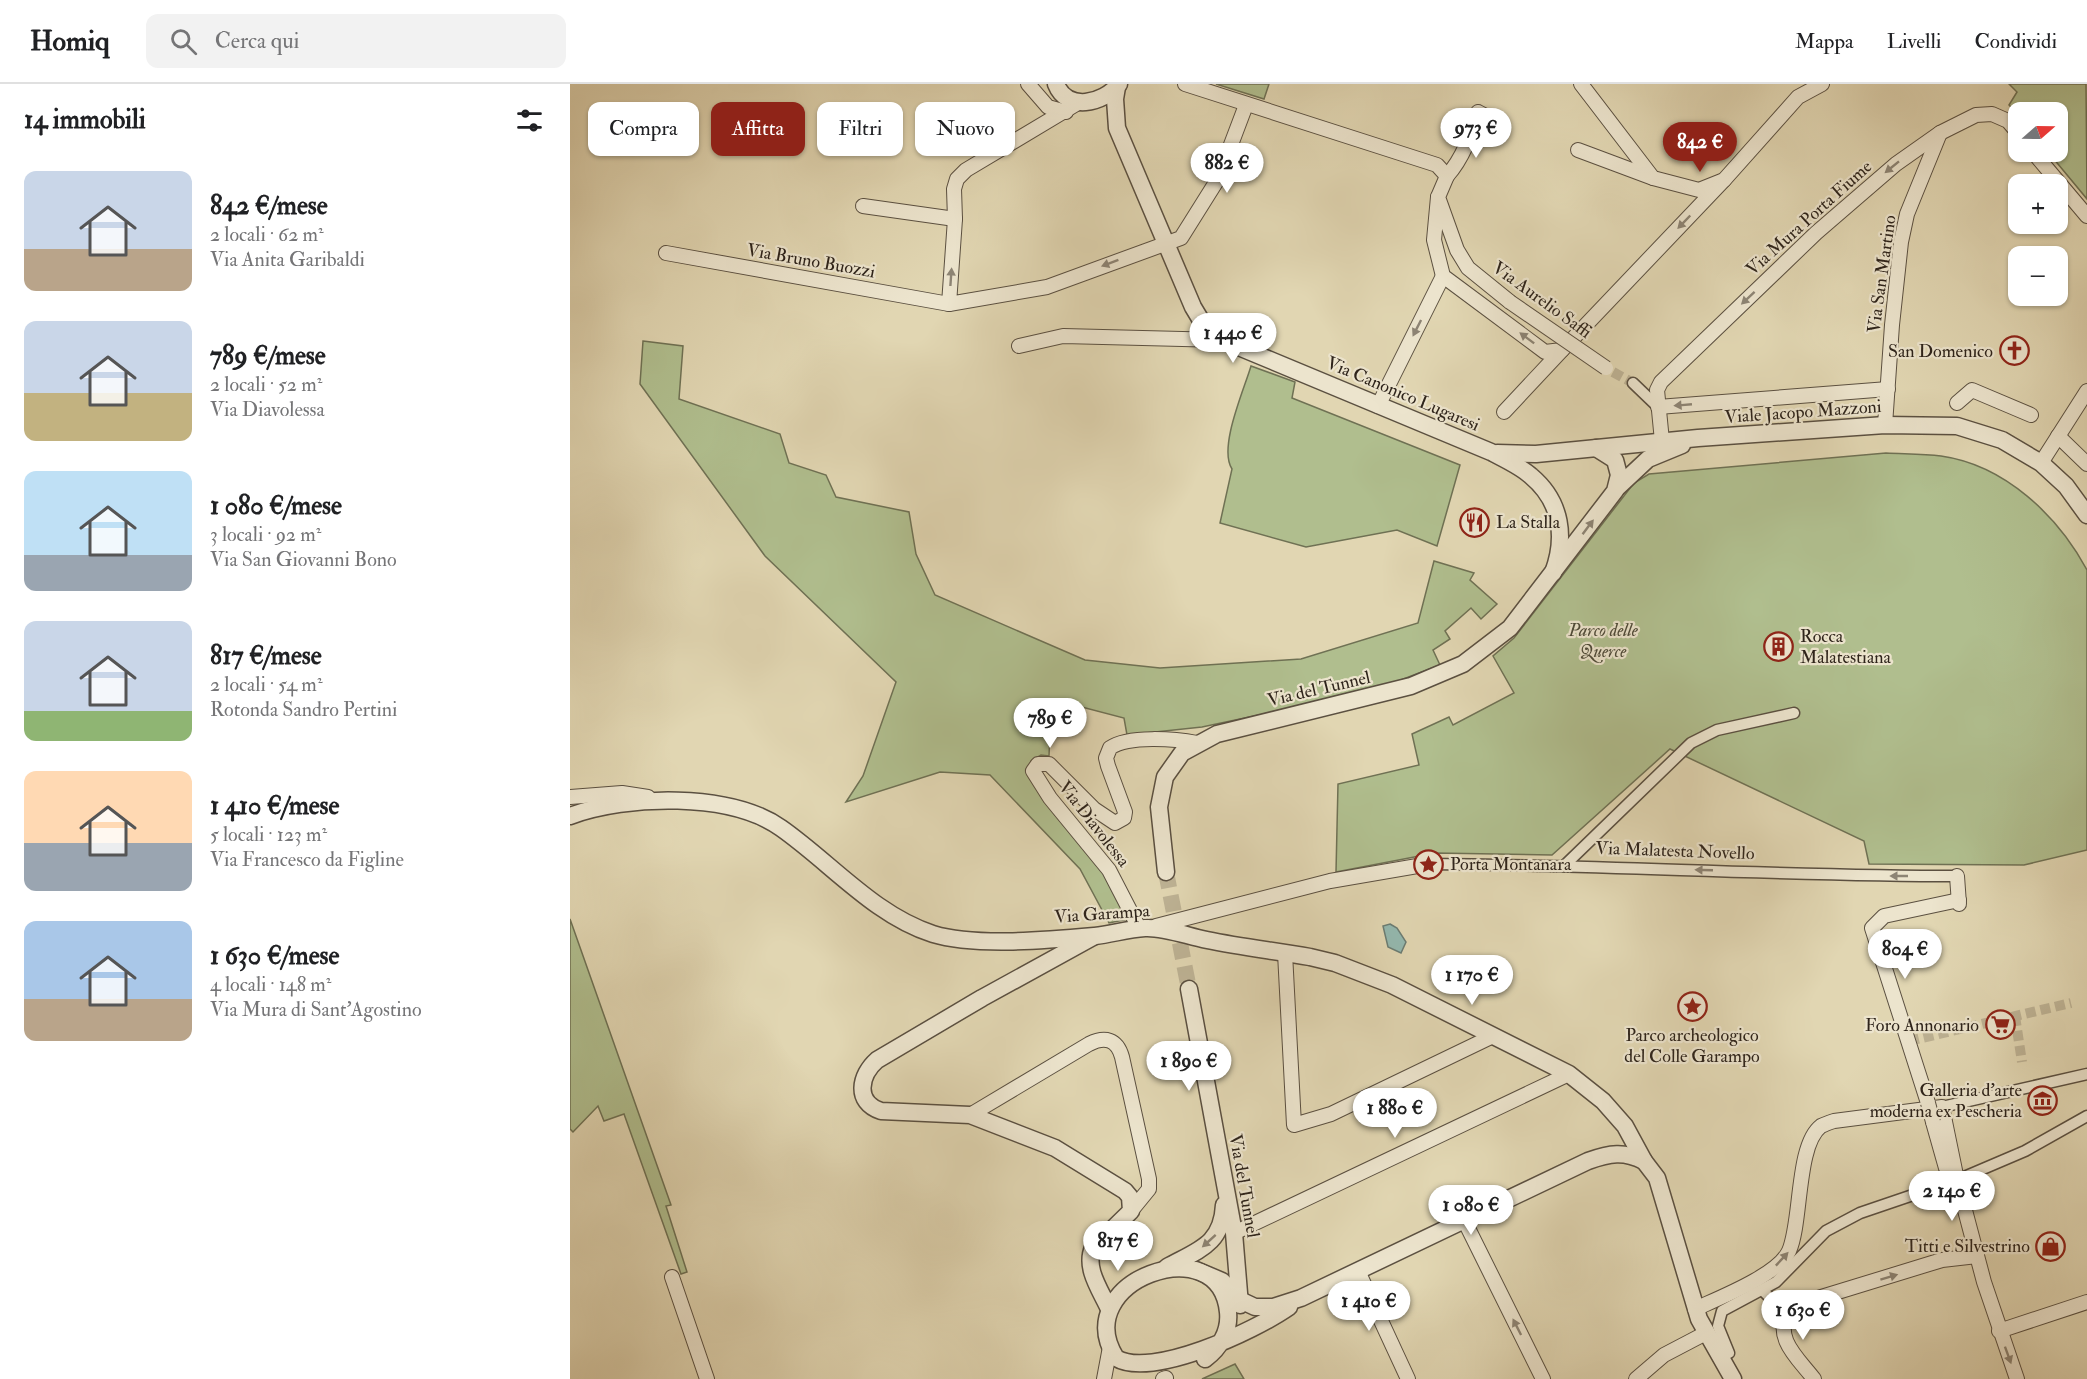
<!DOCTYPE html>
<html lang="it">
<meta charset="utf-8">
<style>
:root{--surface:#fff;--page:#f2f2f2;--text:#202124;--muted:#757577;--line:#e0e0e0;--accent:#8f2418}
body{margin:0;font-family:"IM FELL Double Pica",serif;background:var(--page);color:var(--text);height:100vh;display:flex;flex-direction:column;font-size:22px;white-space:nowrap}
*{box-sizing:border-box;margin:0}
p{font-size:20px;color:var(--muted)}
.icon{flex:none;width:33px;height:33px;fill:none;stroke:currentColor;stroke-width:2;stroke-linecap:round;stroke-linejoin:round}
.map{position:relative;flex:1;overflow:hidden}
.details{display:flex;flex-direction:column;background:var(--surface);width:570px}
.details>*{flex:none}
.guide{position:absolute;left:18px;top:18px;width:570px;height:54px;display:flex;gap:12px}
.needle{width:39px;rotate:70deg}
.tools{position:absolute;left:1438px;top:18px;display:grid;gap:12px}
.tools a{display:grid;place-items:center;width:60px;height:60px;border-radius:12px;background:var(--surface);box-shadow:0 2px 4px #0004;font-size:30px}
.price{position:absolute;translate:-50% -51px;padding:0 14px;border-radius:21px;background:#fff;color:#222;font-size:20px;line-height:39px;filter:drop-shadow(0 2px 3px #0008)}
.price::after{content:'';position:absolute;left:50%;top:36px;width:18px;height:14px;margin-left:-9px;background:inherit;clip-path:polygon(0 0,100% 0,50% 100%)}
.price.current{background:var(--accent);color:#fff}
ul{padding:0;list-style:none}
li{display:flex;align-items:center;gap:18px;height:150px;padding:0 24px}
li span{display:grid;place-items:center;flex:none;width:168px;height:120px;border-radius:12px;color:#555}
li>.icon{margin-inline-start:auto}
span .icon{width:72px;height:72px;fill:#fffc;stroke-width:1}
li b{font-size:26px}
h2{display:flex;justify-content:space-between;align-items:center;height:72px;padding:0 24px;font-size:26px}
.tag{padding:0 21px;border-radius:12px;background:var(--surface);box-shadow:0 2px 4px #0004;font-size:21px;line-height:54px}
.tag.current{background:var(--accent);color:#fff}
header{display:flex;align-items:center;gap:36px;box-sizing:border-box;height:84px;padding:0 30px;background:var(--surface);border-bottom:2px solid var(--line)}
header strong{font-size:28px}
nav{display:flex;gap:33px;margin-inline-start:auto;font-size:21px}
.search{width:420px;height:54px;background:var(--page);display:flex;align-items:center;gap:15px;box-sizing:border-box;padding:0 21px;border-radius:12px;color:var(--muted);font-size:22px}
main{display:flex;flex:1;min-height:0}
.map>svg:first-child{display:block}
.green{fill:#b0be8e;stroke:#6f7154;stroke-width:1.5}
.water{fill:#94b9b0;stroke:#6b7d74;stroke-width:1.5}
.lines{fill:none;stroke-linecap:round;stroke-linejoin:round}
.pedestrian-tunnel{stroke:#bdb294;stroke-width:10;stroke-dasharray:10 5;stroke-linecap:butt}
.tertiary-tunnel{stroke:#bdb294;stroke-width:16;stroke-dasharray:16 8;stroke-linecap:butt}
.pedestrian-casing{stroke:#5b5041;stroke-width:13}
.minor-casing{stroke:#5b5041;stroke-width:16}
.tertiary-casing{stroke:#5b5041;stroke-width:19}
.pedestrian{stroke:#ece4cd;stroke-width:10}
.minor{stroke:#ece4cd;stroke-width:14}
.tertiary{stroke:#ece4cd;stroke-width:16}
.minor-bridge-casing{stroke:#5b5041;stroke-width:16;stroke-linecap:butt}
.minor-bridge{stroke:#ece4cd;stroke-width:14}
.oneway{fill:#8d8474}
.labels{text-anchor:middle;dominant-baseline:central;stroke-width:4.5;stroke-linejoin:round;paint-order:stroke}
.street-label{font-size:18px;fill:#2e241b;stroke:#ece4cd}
.poi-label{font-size:18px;fill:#2e241b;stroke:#ece4cd;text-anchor:end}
.park-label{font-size:18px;font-style:italic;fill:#4e4a38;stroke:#ece4cd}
</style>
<header>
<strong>Homiq</strong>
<div class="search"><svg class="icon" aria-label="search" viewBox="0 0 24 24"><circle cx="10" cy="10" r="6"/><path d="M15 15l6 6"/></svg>Cerca qui</div>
<nav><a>Mappa</a><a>Livelli</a><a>Condividi</a></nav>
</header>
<main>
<section class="details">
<h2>14 immobili<svg class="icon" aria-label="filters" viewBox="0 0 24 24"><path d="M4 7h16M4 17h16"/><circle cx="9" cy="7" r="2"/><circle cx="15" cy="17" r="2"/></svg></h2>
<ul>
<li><span style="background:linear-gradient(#c9d6e8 65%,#b9a48a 0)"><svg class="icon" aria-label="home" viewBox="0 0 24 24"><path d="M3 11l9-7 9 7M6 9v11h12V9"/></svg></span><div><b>842 €/mese</b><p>2 locali · 62 m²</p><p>Via Anita Garibaldi</p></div></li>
<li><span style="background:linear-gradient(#c9d6e8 60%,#c2b280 0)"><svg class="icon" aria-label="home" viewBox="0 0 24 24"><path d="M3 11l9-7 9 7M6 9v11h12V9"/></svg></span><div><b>789 €/mese</b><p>2 locali · 52 m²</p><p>Via Diavolessa</p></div></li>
<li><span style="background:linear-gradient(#bfe0f5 70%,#9aa5b1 0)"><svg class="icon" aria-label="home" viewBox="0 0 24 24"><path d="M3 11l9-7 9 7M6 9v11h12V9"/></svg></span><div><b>1 080 €/mese</b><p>3 locali · 92 m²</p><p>Via San Giovanni Bono</p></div></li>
<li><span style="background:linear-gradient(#c9d6e8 75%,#8fb573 0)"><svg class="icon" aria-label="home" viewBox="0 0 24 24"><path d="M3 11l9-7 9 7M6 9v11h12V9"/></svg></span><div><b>817 €/mese</b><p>2 locali · 54 m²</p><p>Rotonda Sandro Pertini</p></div></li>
<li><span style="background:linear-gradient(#ffd9b3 60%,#9aa5b1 0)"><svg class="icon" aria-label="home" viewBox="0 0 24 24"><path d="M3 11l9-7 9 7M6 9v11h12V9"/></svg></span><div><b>1 410 €/mese</b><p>5 locali · 123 m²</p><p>Via Francesco da Figline</p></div></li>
<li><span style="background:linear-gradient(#a9c7e8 65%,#b9a48a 0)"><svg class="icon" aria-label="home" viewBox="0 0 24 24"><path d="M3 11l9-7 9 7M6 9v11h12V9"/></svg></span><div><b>1 630 €/mese</b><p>4 locali · 148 m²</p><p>Via Mura di Sant'Agostino</p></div></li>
</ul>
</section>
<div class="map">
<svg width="1517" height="1295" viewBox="0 0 1517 1295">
<rect width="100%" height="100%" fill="#e1d6b2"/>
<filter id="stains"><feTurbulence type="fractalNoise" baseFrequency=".00333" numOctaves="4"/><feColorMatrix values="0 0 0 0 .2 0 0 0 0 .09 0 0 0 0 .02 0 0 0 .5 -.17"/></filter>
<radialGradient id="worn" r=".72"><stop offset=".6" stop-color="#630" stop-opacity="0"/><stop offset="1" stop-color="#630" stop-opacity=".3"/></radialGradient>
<g class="green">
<path d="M646,0h53l-5,15z"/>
<path d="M1439,0h77l1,115 -39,-47h10v-40h-39v4l-10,-11 8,-13z"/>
<path d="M73,257l40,5 -4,53 101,35 9,29 37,12 10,22 73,15 7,42 19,41 150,65 75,8 141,-9 117,-36 16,-62 40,12 -4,7 27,24 -16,15 -10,-11 -26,23 5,8 -17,11 7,15 -68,26 -170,36 -75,8 -3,-17 -46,-12h-27l-2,50 -8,-1 -10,6c-4,36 50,79 69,106 11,16 20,35 29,52l-20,4 -29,-54 -90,-94 -50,-3 -94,30 17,-26 33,-94 -131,-126 -125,-172z"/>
<path d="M681,282l44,16 -3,16 168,67 -23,81 -40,-16 -91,17 -86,-24 12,-54c-14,-21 12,-79 19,-103z"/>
<path d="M1316,369c18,1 37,1 55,3 64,9 117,60 146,114v280l-63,15 -155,-1 -5,-23 -194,-92 -118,106 -117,-2 -99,19 2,-88 81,-19 -7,-31 37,-17 4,8 61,-32 -21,-37 21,-18 120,-155 15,-9z"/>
<path d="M0,835l101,286 -5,1 21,66 -6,2 -57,-160 -20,7 -6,-15 -25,26 -3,-3z"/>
<path d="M665,1280l9,15h-42z"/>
</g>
<path class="water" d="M820,840l7,4 9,14 -5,11 -13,-6 -5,-21z"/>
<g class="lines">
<g class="pedestrian-tunnel">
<path d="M1043,288l20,11"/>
<path d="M1445,932l7,46"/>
<path d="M1339,957l162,-38"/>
</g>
<path class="tertiary-tunnel" d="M596,788l23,117"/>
<defs>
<g id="pedestrian">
<path d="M1063,299l25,24"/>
<path d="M859,780c176,1 352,12 528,12"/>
<path d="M995,781l126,-122 26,-13 77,-17"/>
<path d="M1372,1023l145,-33"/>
<path d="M1193,1207l23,22"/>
<path d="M1150,1274l9,-5 -11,-27 4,-15 54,-29 50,-51 34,-18 97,-33 68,-29 62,-35"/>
</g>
<g id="minor">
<path d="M458,0l20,23 18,5"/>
<path d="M615,0l252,81 10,11 -9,21 19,53 11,18 42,34"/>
<path d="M1011,0l72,94 46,12 25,-10 74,-83 24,-13"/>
<path d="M508,19l-112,67 -9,9 -3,10 1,30 -6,85 98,-17 134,-49 37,-59 28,-74"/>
<path d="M1008,66l75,28"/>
<path d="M1463,68l54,64"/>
<path d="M877,92c16,-18 24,-41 31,-64l21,11"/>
<path d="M868,113l-4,43 9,36 102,76 17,-2 162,-170"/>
<path d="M293,122l92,13"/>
<path d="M96,169l283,51"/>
<path d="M449,262l44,-10 159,4"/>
<path d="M1387,319l15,-13 59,25"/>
<path d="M808,322l65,-130"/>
<path d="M1088,323l230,-18"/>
<path d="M934,328l58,-62"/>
<path d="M1315,341l7,-100 9,-83 6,-28 33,-81"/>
<path d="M1488,352l29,28"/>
<path d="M1092,357l-5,-51 4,-8 155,-149 80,-69 44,-31 36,-18 16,-1 16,7 11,13"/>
<path d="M1471,379l46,-72"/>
<path d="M0,713l52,-4 26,4"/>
<path d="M1387,792l2,28"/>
<path d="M586,842l174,-45 99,-17"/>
<path d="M569,844l-30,-58 -59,-72 -17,-27 5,-7h11l45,45 21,14 9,-5 1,-6 -17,-46 -2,-8 4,-10c18,-13 66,-9 87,-5"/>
<path d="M715,869l9,172 37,-11 162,-78"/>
<path d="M1358,1019l-56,-175 12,-12 75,-16"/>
<path d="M400,1031l119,-71c16,-8 28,-5 33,13l27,122v10l-18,22"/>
<path d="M1363,1038l13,46"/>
<path d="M894,1136l79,159"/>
<path d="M664,1149l335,-159"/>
<path d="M788,1187l50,108"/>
<path d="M102,1193l35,102"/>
<path d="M1125,1225c24,-11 83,-34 94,-58 13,-29 7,-106 32,-125 4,-2 10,-4 13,-5l108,-14 15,73 27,102 33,97"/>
<path d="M1429,1247l88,-29"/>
<path d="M534,1295l6,-32"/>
<path d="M593,1295l3,-1"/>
<path d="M1066,1295l28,-24 42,-22"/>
<path d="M1244,1295c-15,-20 -42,-41 -25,-69l16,-8 137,-42 35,-4"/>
</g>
<g id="tertiary">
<path d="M486,0c11,28 47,20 63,0"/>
<path d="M547,3l-2,12 2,29 76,179 12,20 17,13 269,112c13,7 29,14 40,24 31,26 35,62 22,97"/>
<path d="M927,369l39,1 162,-16 187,-13 72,1 45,14 39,23 25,23 21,29"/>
<path d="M1047,404l31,-29 34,-14"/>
<path d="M0,732c57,-21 160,-24 211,12 50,35 93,87 152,106 42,13 118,6 162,2 17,-2 33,-7 50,-8 19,-1 42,8 62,12 34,7 69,11 103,17l25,6 57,22 177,89 34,27 22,25 19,35 13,17 42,141 34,60"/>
<path d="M596,788l-7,-65 6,-30 17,-24 35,-19 194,-48 52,-22 47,-36 105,-137 4,-16 -4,-15 -19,-12"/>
<path d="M523,853l-111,61 -105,62c-17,15 -23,42 4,51l89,4 85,33 70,43 5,6 1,14 -38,37c-9,20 8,43 16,61"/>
<path d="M619,905l45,244 6,72"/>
<path d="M597,1183c31,-17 55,-22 57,-62"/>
<path d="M626,1186l26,11 18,19 15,7h18l28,-9 287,-137c22,-8 36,-10 56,0"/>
<path d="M635,1275c15,-11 25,-28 23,-47 -8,-86 -161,-31 -112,46 35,21 137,-26 173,-51"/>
</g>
</defs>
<use href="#pedestrian" class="pedestrian-casing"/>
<use href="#minor" class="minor-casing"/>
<use href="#tertiary" class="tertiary-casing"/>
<use href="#pedestrian" class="pedestrian"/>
<use href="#minor" class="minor"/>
<use href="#tertiary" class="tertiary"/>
<defs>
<g id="minor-bridge">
<path d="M940,218l96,66"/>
<path d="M1358,1019l5,19"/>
</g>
</defs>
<use href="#minor-bridge" class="minor-bridge-casing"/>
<use href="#minor-bridge" class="minor-bridge"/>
</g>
<defs><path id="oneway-solid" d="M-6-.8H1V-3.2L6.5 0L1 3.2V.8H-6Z" transform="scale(1.5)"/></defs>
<g class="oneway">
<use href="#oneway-solid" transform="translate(1322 83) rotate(141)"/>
<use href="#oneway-solid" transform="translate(1114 138) rotate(134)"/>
<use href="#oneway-solid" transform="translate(540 179) rotate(159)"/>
<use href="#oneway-solid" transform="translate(381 193) rotate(-86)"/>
<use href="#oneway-solid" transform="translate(1178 214) rotate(137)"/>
<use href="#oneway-solid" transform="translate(847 244) rotate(117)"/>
<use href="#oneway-solid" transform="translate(957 254) rotate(-143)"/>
<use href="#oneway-solid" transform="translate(1113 321) rotate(175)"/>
<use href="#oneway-solid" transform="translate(1018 443) rotate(-53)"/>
<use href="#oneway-solid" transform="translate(1134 786) rotate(-178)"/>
<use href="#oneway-solid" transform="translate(1329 792) rotate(180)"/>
<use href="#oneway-solid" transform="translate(639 1157) rotate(138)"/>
<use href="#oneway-solid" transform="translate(1212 1175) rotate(-47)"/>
<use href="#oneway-solid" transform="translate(1319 1193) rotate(-17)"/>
<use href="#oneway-solid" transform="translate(947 1243) rotate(-117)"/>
<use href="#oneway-solid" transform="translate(1438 1271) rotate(70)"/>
</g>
<defs>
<symbol id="church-ring" viewBox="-11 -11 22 22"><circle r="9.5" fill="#ece4cd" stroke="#8f2418" stroke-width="1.5"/><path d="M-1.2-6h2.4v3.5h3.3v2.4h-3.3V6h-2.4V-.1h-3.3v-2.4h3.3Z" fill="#8f2418"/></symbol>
<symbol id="restaurant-ring" viewBox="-11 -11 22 22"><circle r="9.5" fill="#ece4cd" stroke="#8f2418" stroke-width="1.5"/><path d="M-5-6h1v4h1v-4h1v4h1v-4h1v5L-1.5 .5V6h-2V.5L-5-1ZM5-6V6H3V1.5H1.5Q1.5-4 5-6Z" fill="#8f2418"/></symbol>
<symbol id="building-ring" viewBox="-11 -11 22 22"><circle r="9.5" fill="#ece4cd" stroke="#8f2418" stroke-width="1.5"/><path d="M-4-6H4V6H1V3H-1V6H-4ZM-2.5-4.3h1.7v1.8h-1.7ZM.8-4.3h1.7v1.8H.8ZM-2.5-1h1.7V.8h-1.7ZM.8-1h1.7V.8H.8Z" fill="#8f2418"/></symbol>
<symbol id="sight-ring" viewBox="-11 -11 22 22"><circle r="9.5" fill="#ece4cd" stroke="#8f2418" stroke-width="1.5"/><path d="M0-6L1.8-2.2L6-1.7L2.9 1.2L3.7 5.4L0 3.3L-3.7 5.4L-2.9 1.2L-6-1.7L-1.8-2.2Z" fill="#8f2418"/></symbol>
<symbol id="supermarket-ring" viewBox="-11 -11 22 22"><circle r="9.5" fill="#ece4cd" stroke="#8f2418" stroke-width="1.5"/><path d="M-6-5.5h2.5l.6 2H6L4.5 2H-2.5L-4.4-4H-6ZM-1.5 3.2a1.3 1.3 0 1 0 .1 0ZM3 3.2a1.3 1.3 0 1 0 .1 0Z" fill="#8f2418"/></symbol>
<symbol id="museum-ring" viewBox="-11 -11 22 22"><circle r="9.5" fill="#ece4cd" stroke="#8f2418" stroke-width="1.5"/><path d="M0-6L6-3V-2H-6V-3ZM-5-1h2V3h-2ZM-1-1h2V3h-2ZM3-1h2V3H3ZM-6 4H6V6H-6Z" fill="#8f2418"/></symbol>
<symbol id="shop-ring" viewBox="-11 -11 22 22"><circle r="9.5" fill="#ece4cd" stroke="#8f2418" stroke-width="1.5"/><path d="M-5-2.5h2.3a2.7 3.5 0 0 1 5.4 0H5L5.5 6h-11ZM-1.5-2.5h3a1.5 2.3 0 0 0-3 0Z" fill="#8f2418"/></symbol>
</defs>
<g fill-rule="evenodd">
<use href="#church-ring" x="1428" y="250" width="33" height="33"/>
<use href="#restaurant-ring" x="888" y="422" width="33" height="33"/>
<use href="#building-ring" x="1192" y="546" width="33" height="33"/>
<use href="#sight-ring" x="842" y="764" width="33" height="33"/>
<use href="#sight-ring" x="1106" y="906" width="33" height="33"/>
<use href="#supermarket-ring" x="1414" y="924" width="33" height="33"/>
<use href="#museum-ring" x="1456" y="1000" width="33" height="33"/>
<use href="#shop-ring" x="1464" y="1146" width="33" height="33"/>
</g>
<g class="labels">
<g class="street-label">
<text transform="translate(1239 134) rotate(-42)">Via Mura Porta Fiume</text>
<text transform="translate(241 177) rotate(10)">Via Bruno Buozzi</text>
<text transform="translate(1312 190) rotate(-82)">Via San Martino</text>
<text transform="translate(972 216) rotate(36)">Via Aurelio Saffi</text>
<text transform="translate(833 310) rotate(23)">Via Canonico Lugaresi</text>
<text transform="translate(1233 328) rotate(-4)">Viale Jacopo Mazzoni</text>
<text transform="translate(749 605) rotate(-13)">Via del Tunnel</text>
<text transform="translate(524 740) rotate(52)">Via Diavolessa</text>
<text transform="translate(1105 767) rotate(2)">Via Malatesta Novello</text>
<text transform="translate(532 830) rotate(-4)">Via Garampa</text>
<text transform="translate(674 1102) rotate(80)">Via del Tunnel</text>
</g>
<g class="poi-label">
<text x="1423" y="267">San Domenico</text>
<text x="926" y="438" text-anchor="start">La Stalla</text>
<text x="1230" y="552" text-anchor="start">Rocca<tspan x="1230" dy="21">Malatestiana</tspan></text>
<text x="880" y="780" text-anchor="start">Porta Montanara</text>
<text x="1409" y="941">Foro Annonario</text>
<text x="1122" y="951" text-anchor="middle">Parco archeologico<tspan x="1122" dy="21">del Colle Garampo</tspan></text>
<text x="1452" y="1006">Galleria d'arte<tspan x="1452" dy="21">moderna ex Pescheria</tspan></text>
<text x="1460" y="1162">Titti e Silvestrino</text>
</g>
<g class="park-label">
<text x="1033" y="546">Parco delle<tspan x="1033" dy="21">Querce</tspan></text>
</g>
</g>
<rect width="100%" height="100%" filter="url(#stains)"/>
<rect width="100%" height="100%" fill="url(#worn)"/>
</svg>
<div class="tools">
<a><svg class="needle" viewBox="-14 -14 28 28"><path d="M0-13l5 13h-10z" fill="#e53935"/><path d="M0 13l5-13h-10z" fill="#757577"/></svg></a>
<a>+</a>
<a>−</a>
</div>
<b class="price" style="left:906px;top:75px">973 €</b>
<b class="price current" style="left:1130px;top:89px">842 €</b>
<b class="price" style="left:657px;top:110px">882 €</b>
<b class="price" style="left:663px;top:280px">1 440 €</b>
<b class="price" style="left:480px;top:665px">789 €</b>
<b class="price" style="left:1335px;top:896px">804 €</b>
<b class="price" style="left:902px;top:922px">1 170 €</b>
<b class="price" style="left:619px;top:1008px">1 890 €</b>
<b class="price" style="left:825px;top:1055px">1 880 €</b>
<b class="price" style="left:1382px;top:1138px">2 140 €</b>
<b class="price" style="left:901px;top:1152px">1 080 €</b>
<b class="price" style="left:548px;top:1188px">817 €</b>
<b class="price" style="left:799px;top:1248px">1 410 €</b>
<b class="price" style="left:1233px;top:1257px">1 630 €</b>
<div class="guide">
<a class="tag">Compra</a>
<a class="tag current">Affitta</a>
<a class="tag">Filtri</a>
<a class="tag">Nuovo</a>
</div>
</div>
</main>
